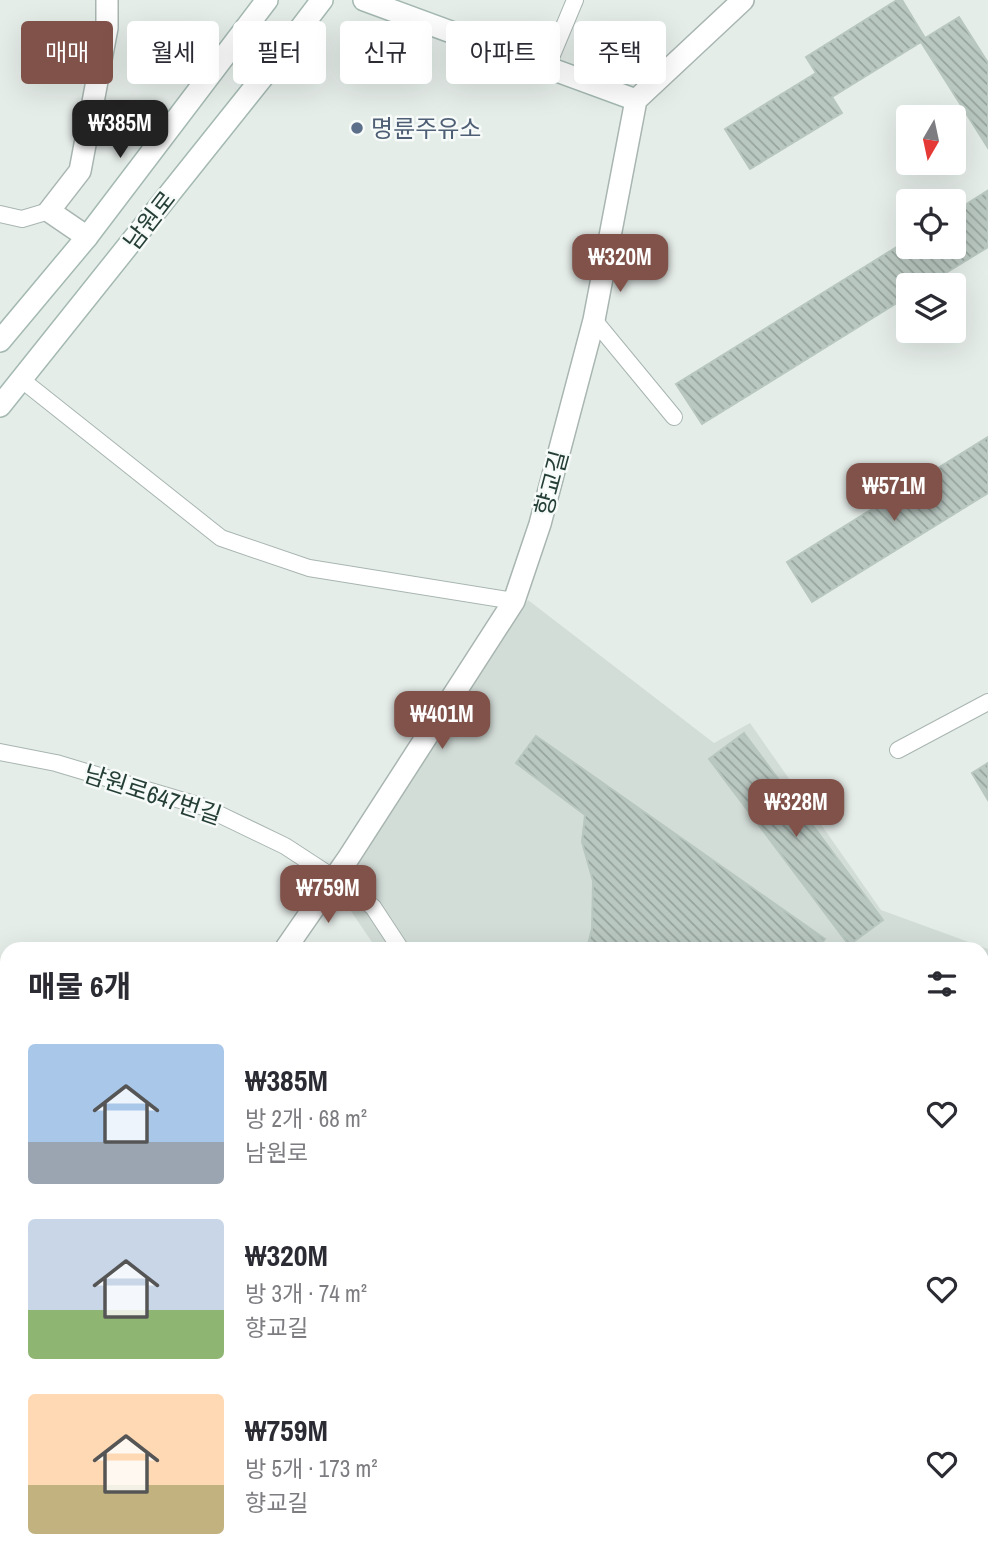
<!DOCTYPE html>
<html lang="ko">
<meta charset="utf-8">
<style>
:root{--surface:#fff;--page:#f2f2f3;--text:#2b2b33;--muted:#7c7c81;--accent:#81524a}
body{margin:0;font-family:"Archivo Narrow","Noto Sans KR",sans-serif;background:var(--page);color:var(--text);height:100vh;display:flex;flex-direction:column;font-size:26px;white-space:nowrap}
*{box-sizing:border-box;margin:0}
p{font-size:23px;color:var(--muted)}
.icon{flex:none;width:38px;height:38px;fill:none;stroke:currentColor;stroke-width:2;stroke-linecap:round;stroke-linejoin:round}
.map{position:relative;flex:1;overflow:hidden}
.details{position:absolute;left:0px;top:942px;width:989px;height:625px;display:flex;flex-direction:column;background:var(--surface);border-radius:21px 21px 0 0;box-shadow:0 7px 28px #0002}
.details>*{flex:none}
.banner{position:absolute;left:21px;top:21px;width:947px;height:63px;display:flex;gap:14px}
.needle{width:46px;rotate:189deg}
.tools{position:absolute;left:896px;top:105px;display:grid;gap:14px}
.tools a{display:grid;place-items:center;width:70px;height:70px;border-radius:7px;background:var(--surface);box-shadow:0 7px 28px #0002;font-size:35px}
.price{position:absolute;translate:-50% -60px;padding:0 16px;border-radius:14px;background:var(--accent);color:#fff;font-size:23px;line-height:46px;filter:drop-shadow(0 2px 4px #0008)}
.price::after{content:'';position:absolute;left:50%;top:42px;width:21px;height:16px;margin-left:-10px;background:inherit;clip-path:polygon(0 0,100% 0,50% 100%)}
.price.selected{background:#222;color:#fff}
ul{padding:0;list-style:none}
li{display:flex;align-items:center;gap:21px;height:175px;padding:0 28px}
li span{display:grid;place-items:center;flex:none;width:196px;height:140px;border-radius:7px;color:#555}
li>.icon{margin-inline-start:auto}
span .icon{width:84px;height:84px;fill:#fffc;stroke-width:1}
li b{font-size:30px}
h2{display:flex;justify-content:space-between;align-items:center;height:84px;padding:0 28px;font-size:30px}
.chip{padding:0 24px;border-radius:7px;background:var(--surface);box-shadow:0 7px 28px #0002;font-size:24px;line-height:63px}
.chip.selected{background:var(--accent);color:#fff}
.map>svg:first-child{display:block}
.built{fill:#d3ddd8}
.grass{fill:url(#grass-dots)}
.building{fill:url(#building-back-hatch);stroke:#b8c7c0;stroke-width:2}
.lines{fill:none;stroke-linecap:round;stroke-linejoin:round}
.lane-casing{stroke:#a8b5b0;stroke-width:18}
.street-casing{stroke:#a8b5b0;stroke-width:24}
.secondary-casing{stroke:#a4b9b1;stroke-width:24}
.lane{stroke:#fff;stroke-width:16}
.street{stroke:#fff;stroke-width:21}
.secondary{stroke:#fff;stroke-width:21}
.service-dot{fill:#5c6f8a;stroke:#f6faf8;stroke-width:2.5}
.labels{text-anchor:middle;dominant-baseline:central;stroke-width:5;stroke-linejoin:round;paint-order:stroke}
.service-label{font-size:24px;fill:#4e5e75;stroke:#f6faf8;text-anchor:start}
.street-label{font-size:24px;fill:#253f37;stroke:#f6faf8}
</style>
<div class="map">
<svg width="988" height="1566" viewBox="0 0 988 1566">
<defs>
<pattern id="grass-dots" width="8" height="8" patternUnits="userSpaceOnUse" patternTransform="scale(1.75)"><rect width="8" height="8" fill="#bfddc6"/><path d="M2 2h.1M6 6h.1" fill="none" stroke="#a4bfab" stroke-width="1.8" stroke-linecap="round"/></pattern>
<pattern id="building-back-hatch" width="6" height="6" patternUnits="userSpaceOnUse" patternTransform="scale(1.75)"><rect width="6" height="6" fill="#bac8c2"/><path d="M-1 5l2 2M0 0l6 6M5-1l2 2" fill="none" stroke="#97a49e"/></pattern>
</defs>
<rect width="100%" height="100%" fill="#e5ede9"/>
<path class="built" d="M528,600l186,143 36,-20 131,187 107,39v437l-6,-2v-436h-606l-38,-56z"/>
<path class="grass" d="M652,1559h290l5,7h-285z"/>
<g class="building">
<path d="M897,0h5l23,38 34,-21 29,46v85l-67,-106 -89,55 10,16 -92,56 -25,-40 91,-56 -10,-16z"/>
<path d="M987,191l1,56 -62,38h-18v11l-206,128 -26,-40 232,-144v7h46v-35z"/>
<path d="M988,437v56l-176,109 -25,-40z"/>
<path d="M744,733l139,187 -34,25 -140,-186z"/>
<path d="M536,736l289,203 -7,9h-231l5,-19 1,-48 -11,-39 3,-27 -69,-52z"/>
<path d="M988,763v37l-16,-27z"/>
<path d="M982,993l6,4v59l-6,-4z"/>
<path d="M982,1140l6,4v25l-6,9z"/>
<path d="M988,1248v66l-6,-5v-52z"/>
</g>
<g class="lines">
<defs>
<g id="lane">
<path d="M547,67l28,-67"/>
<path d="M0,214l22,5 27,-8"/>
<path d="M594,320l80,97"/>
<path d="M22,380l199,158 88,30 205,33"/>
<path d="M898,750l90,-48"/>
<path d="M0,752l56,11 148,44 81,39 49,32 39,29 27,41"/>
<path d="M0,1172l7,3"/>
<path d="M0,1324l7,-3"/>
<path d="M982,1337l6,3"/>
<path d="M326,1559l4,7"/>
<path d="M445,1566l2,-7"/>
</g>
<g id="street">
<path d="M87,237l-38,-26 31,-40 27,-143v-28"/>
<path d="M286,948l63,-91 165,-256 26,-77 54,-204 42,-220 107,-100"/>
<path d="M982,1492l6,-2"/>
<path d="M34,1566l2,-7"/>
</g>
<g id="secondary">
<path d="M364,0l272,100"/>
<path d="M0,341l87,-104 180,-237"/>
<path d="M0,406l274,-343 48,-63"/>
</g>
</defs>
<use href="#lane" class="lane-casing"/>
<use href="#street" class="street-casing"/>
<use href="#secondary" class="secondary-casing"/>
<use href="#lane" class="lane"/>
<use href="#street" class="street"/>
<use href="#secondary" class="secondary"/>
</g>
<circle class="service-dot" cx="357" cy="128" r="7"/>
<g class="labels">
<g class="service-label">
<text x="371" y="128">명륜주유소</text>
</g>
<g class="street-label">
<text transform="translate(149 220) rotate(-52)">남원로</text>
<text transform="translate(551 483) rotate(-75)">향교길</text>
<text transform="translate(153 794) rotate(18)">남원로647번길</text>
</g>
</g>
</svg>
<div class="tools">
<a><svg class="needle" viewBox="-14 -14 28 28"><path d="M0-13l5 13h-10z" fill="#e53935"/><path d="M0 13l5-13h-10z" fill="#7c7c81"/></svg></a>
<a><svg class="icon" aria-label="locate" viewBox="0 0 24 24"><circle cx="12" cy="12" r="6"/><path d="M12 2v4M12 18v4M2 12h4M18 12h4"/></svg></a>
<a><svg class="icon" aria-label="layers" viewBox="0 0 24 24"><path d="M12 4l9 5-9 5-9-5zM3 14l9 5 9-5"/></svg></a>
</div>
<b class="price selected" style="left:120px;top:160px">₩385M</b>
<b class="price" style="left:620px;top:294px">₩320M</b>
<b class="price" style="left:894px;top:523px">₩571M</b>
<b class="price" style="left:442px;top:751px">₩401M</b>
<b class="price" style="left:796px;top:839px">₩328M</b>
<b class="price" style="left:328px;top:925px">₩759M</b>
<div class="banner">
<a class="chip selected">매매</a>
<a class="chip">월세</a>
<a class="chip">필터</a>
<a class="chip">신규</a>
<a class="chip">아파트</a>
<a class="chip">주택</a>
</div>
<section class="details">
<h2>매물 6개<svg class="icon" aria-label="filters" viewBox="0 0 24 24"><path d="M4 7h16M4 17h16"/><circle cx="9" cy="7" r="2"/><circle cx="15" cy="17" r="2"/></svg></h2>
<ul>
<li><span style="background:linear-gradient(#a9c7e8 70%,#9aa5b1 0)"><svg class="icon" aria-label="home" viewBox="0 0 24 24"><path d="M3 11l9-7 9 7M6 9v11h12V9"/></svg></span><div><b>₩385M</b><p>방 2개 · 68 m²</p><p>남원로</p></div><svg class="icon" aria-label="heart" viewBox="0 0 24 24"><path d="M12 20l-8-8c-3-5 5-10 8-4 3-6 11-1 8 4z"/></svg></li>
<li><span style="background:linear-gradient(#c9d6e8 65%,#8fb573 0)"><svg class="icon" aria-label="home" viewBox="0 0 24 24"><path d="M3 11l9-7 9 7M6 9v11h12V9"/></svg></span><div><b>₩320M</b><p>방 3개 · 74 m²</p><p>향교길</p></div><svg class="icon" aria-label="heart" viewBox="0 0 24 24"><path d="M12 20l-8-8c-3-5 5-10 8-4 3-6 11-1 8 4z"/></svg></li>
<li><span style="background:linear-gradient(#ffd9b3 65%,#c2b280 0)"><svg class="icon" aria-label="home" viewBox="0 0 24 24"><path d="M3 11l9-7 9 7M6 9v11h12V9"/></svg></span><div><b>₩759M</b><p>방 5개 · 173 m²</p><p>향교길</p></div><svg class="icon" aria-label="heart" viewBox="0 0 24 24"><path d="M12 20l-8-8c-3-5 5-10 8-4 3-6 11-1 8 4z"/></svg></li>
</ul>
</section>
</div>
